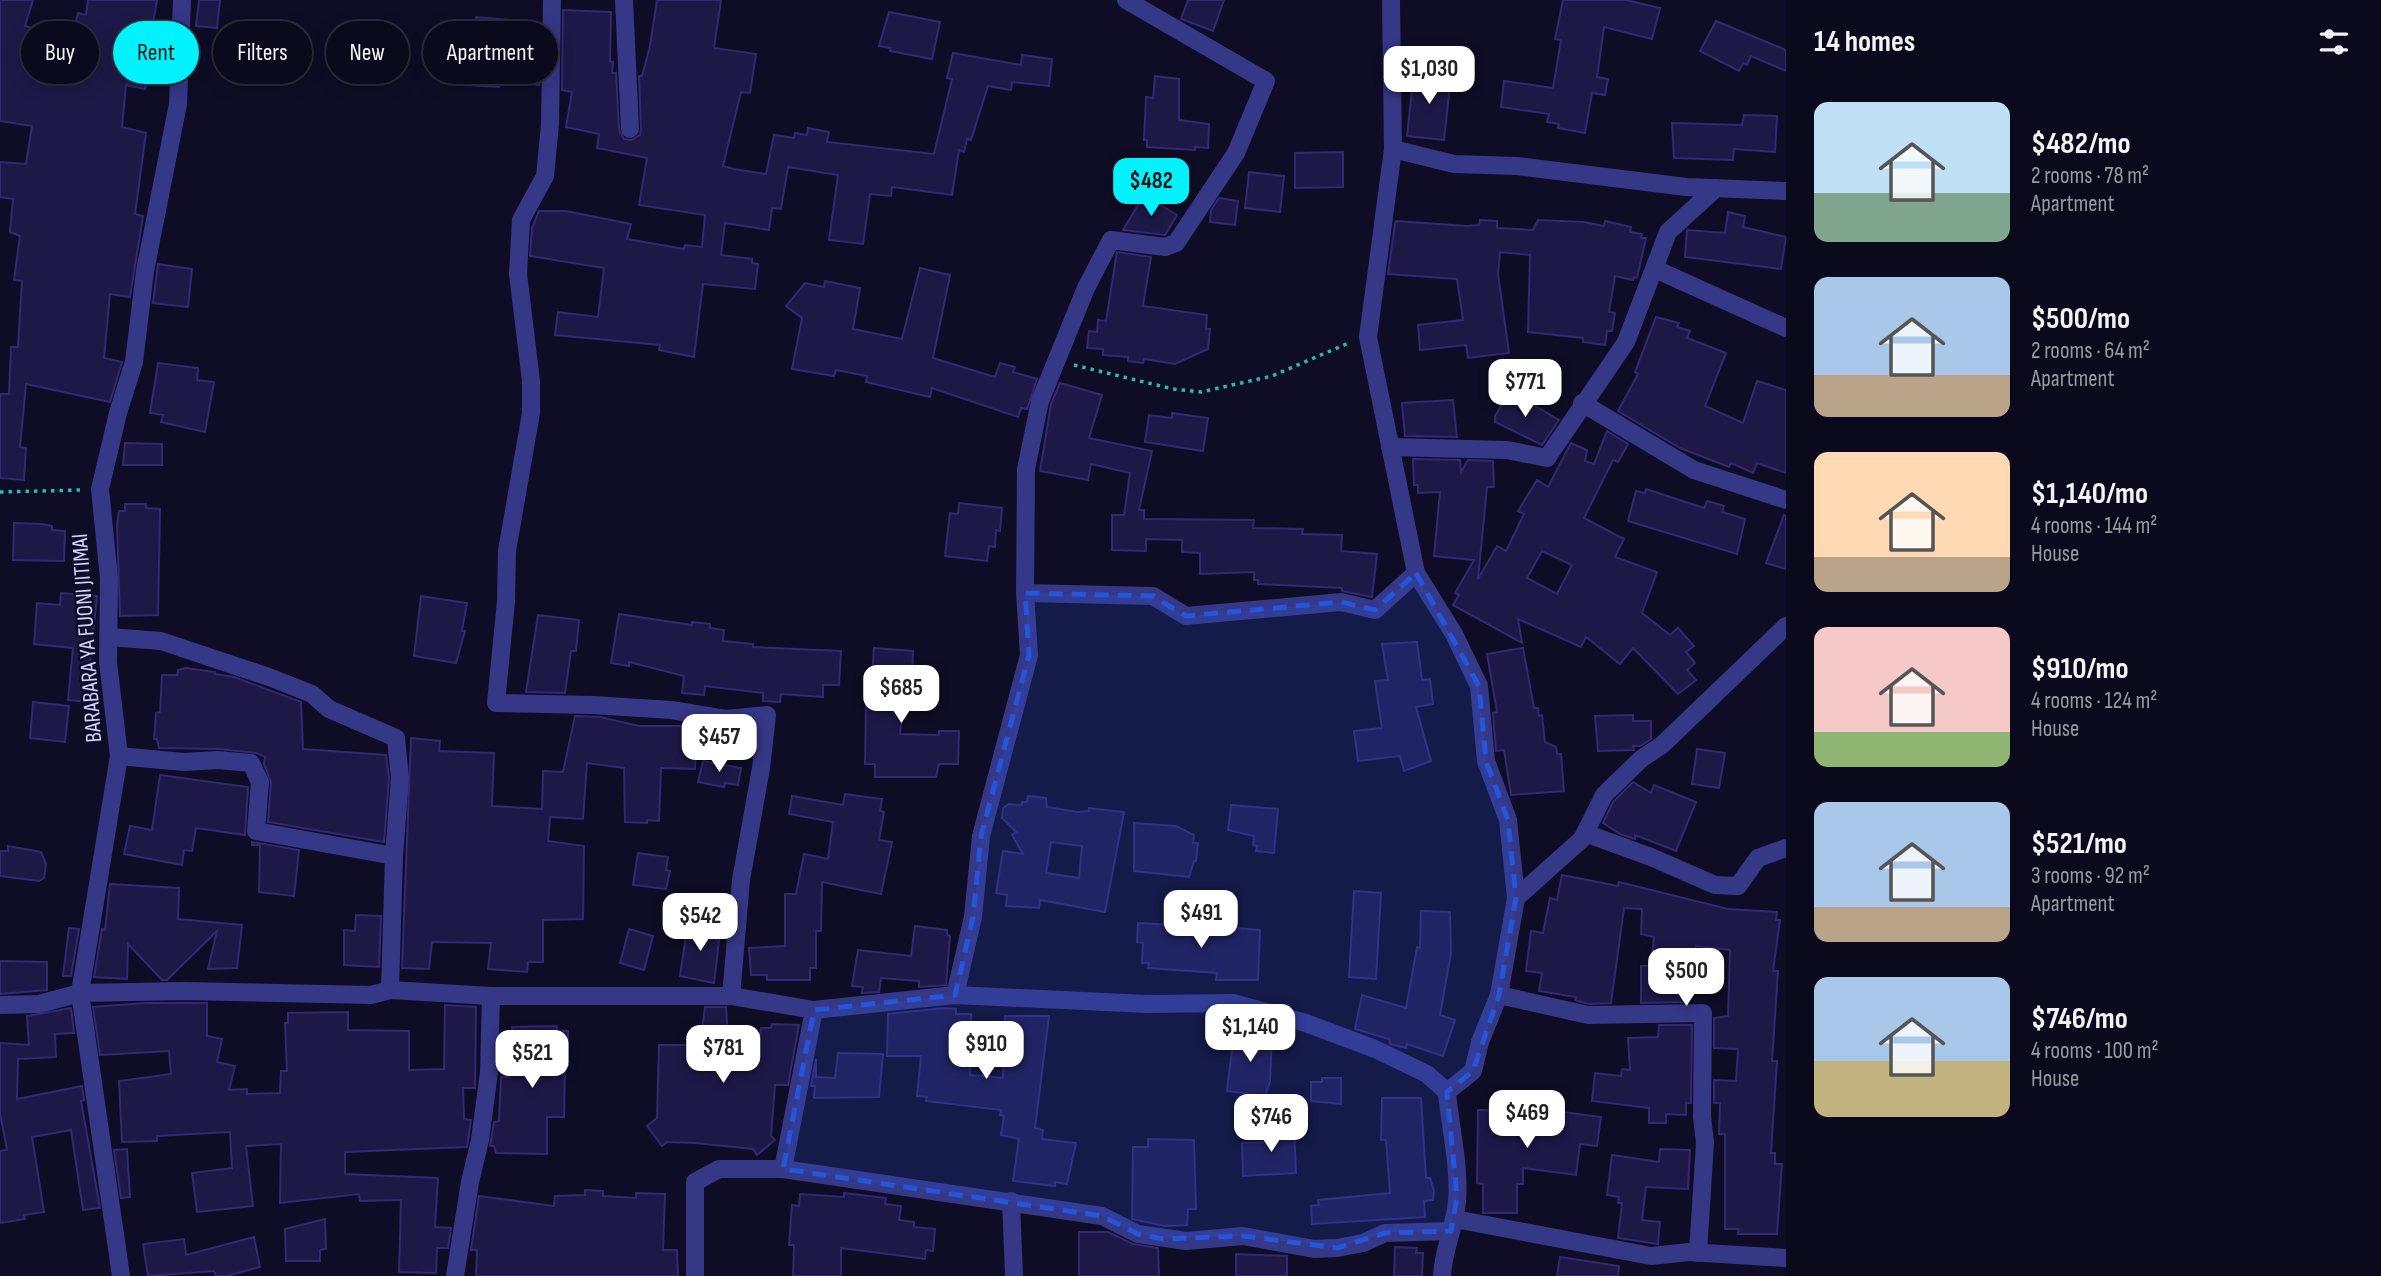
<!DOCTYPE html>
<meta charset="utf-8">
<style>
:root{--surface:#0b0a1c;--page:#191829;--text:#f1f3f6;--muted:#9a9aa3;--line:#2b2b3b;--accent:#00f3fc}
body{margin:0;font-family:"Sofia Sans Condensed",sans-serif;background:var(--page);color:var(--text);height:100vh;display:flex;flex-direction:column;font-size:26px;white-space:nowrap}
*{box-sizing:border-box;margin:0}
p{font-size:23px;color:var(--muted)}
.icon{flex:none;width:38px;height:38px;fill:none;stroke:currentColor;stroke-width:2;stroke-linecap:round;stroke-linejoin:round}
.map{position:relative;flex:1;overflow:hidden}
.drawer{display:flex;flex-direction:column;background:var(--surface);width:595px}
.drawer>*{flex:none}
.guide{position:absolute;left:21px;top:21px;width:665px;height:63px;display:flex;gap:14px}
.price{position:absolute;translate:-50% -60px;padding:0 16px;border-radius:14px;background:#fff;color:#222;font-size:23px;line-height:46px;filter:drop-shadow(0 2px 4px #0008)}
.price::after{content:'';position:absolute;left:50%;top:42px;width:21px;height:16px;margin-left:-10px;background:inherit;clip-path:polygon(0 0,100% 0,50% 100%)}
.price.selected{background:var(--accent);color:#111}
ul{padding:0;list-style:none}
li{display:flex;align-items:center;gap:21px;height:175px;padding:0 28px}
li span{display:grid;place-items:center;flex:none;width:196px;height:140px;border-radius:14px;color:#555}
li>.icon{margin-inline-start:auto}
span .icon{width:84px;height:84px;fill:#fffc;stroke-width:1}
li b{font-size:30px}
h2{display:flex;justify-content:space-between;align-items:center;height:84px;padding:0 28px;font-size:30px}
.pill{padding:0 24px;border-radius:32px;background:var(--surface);box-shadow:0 4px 18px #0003,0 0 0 2px var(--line);font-size:24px;line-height:63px}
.pill.selected{background:var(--accent);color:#111}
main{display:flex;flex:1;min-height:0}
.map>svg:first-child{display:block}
.building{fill:#1e1847;stroke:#322874;stroke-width:2;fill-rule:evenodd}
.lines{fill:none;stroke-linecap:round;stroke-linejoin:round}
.path{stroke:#27bdaa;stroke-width:3.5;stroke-dasharray:3.5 5;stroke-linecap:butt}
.minor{stroke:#353787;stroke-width:18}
.marked{fill:#2655da;fill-opacity:0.2;stroke:#2655da;stroke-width:5;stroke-dasharray:14 9;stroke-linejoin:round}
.labels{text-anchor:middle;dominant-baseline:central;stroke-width:5;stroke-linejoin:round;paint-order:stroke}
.street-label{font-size:23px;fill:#d3d1ff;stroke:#0f0d25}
</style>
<main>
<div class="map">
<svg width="1786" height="1276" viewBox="0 0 1786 1276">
<rect width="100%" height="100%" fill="#0f0d25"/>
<g class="building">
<path d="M0,0h33l-8,26 47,13 6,-26 8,2 2,-15h69l-5,29 6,1 -13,59 -19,-4 -4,42 24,6 -11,81 8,2 -13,81 -20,-3 -6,64 18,4 -12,40 -84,-18 -6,63 6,1 -2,32 -24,-2v-84h9l2,-47h7l4,-66 -8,-1 6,-44 -10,-4 3,-33 -13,-2v-35l26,2 6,-38 -32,-5z"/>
<path d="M199,0h21l-3,28 -21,-2z"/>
<path d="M657,0h64l-7,48 42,6 -6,39 -9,-1 -18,74 11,3 32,5 8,-39 20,3 1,-5 12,2 1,-7 21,4 -2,10 107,12 18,-75 -5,-1 6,-25 68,12 1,-10 30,4 -3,27 -37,-4 -1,8 -23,-4 -17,54 -4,-1 -3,13 -5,-2 -7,45 -60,-8 -1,9 -21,-2 -7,50 -34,-4 9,-65 -50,-8 -7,42 -9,-1 -3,22 -44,-7 -4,32 31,4v4l6,1 -3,25 -52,-5 -9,73 -35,-7 1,-5 -105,-10 3,-23 40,5 6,-49 -74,-12 2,-28 7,-17h27l65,13 -4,15 57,10 1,-4 17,2 3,-32 -66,-10 8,-47 -50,-10 2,-14 -33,-7 6,-35 -10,-2 1,-80 48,2 -1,49 3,1 -1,11h4l3,57 5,9 7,1 9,-5 1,-6 -2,-53h3l8,-30z"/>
<path d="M1188,0h36l-11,31 -32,-12z"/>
<path d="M1563,0h63l34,8 -8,31 -48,-12 -7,50 11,2 -3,16 -13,-2 -7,40 -27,-5 1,-4 -12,-2 2,-8 -48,-7 3,-26 49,7 8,-48 -6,-1z"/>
<path d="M889,12l51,10 -8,37 -42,-8 1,-3 -12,-2z"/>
<path d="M476,17l57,5 -5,33 -25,-2 -4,34 -32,-2z"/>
<path d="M1716,21l70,29v21l-35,-15 -4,9 -4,-2 -4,8 -39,-20z"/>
<path d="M535,56l5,1 -1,28 -7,-1z"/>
<path d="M1414,72l37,4 -7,64 -37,-4z"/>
<path d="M1155,76l24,3v41l30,4 -1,24 -13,-1v3l-48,-3v-7h-3l2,-43 7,1z"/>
<path d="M1744,115l33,1 -2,36 -41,-3 -1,11 -59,-2 -2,-35 70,2z"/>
<path d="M1343,152v35l-48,1v-35z"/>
<path d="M1249,172l35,4 -4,36 -35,-4z"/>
<path d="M1144,195l33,20 -12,20 -42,-5z"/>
<path d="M1219,198l19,3 -3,24 -25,-3 1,-12z"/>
<path d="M1728,212l17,4 -2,11 43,10 -5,32 -96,-12 2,-27 38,3z"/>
<path d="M1480,220l17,1v7l36,2 5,-10 46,2 20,4 1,-5 26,6 -1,5 12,2 -1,4h5l-9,40 -3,-1 -1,3 -18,-4 -6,36 6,1 -3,18h-5l-2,14 -22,-3v-4l-55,-6 2,-77 -30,-3 -2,22 11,79 -41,5 -2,-13 -46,5 -2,-25 45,-5 -6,-41 -69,-5 7,-50 1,-3 71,5 12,-1z"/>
<path d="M1117,252l34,5 -8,49 64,9 -1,14h4l-2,20 -33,15 -31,-5 -1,4 -15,-2v-4l-25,-2v-6l-16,-1 2,-17 8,1 1,-12 8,1z"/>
<path d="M158,264l34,5 -4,38 -35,-4z"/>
<path d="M920,268l30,7 -17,83 62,19 5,-14 15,4 -2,5 24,7 -10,30 -6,-1 -3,9 -86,-29 -2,9 -64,-15 1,-6 -31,-6 -2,6 -42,-7 10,-51 -16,-12 19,-23 19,4 1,-6 35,7 -7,41 49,10z"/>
<path d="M1656,317l23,6 -2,4 13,4 -3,7 39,15 -21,53 38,17 14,-42 29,9v83l-29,-10 -4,10 -22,-10 -2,4 -49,-19 -62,-37 20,-37 -3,-2z"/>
<path d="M158,363l40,5 -1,12 17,2 -9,50 -44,-10 2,-7 -13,-2z"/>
<path d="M1060,383l42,12 -13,43 63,13 -13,59h5v9l110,1 -1,8 50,1 -1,5 40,1 -1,16 36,3 -5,43 -30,-6v-3l-84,-4v-4h-4v-8l-54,2v-21l-18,-1v-12l-36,-1v12l-34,-1v-35h12l6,-42 -39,-9 -3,16 -48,-9 11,-67z"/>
<path d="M1510,391l49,29 -17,25 -47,-23v-6z"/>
<path d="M1453,400l4,37 -52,-1 -3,-33z"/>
<path d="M1172,413l36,5 -5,33 -58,-9 4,-27 23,3z"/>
<path d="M1607,431l21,13 -10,18 -5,-2 -29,58 40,21 -9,18 42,15 -15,41 28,22 8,-7 16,18 -8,6 9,11 -8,7 9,10 -18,14 -45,-46 -13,16 -34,-27 -5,10 -63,-28 4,24 -69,-38 6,-10 -4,-2 19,-33 -40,-4 6,-64 -22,1v-8h-4l-1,-26 47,1 1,12 7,-12 25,1 1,26h-7l-9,92 19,-33 9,5 18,-37 -6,-3 19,-31 11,7 23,-44 16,7 -2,11 9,3zM1542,551l30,14 -15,29 -30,-16z"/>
<path d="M125,443l37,1v21h-39z"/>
<path d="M1646,489l58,19 3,-7 17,5 -2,6 23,7 -8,35 -109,-33 8,-30 9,2z"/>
<path d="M959,503l43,5 -2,23 -4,-1 -1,17 -6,-1 -2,15 -42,-5 5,-43 8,1z"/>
<path d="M125,504h21v4l14,1 -2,106 -38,1 -3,-91 2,-14h6z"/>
<path d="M1784,515l2,1v53l-20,-6z"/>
<path d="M14,523l28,1 10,2v4l13,1 -1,30 -51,-1z"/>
<path d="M61,593l36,3 -8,77h6l-3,29 -24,-2 5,-52 -39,-4 3,-41 23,2z"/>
<path d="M421,596l46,7 -5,28h3l-9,32 -42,-7z"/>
<path d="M619,614l73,11v-3l18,2v4l14,2 -1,11 30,3v3l88,4 -2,34h-16v12l-42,-3 -1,8 -17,-1v-8l-58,-7 -1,9 -22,-2 2,-17 -55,-14v4l-18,-3z"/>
<path d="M538,615l41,5 -3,31h-5l-6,42 -39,-1z"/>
<path d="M1417,642l5,38 8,-1 3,25 -17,3 15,54 -27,10 -4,-15 -42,5 -4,-30 28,-3 -7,-47 13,-1 -6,-36z"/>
<path d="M874,648l39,3 -1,27h-7l-5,56 39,1v-4h20l-1,33h-19l-3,13h-61v-13h-10l1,-59h4z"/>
<path d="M1523,648l11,60h4l1,8 3,-1 3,27 11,5 1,7h4l3,37 -53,4 -7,-45 -8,1 -3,-38 4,-1 -10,-58z"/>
<path d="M186,668l29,4v2l19,3 67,25 2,47 83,6 3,23 -5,64 -116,-20 3,-40 -7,-18 1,-7 -8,-4 -38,-4 -60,-1 -2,-9h-3l2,-26 4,-1 2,-37h15l1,-5z"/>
<path d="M33,702l36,4 -4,36 -35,-4z"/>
<path d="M1633,715v6h18v18l-11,7h-7l1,4 -36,1 -3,-35z"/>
<path d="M575,716l25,1 39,9h58l-2,43 -34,-1 -2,53 -12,-1v3l-22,-1 -1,-54 -37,-5 -4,56 -33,-2 -2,24 36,5 -1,73 -40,1v42h-15l-1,10 -39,-3 3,-26 -59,-1 -3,27 -27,-1 9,-230 29,3 -1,10 55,2 -2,53 50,3 1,-38 20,1z"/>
<path d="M1697,749l28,4 -6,35 -27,-4z"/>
<path d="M703,761l38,7 -3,17 -13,-2 -1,4 -26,-5z"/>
<path d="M160,775l88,12 -3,48 -49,-7 -4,23 -8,-1 -2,15 -58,-11 6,-28 22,4z"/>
<path d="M1633,782l18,11 3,-8 42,17 -20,49 -41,-16v4l-15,-5 -17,-11 10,-21z"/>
<path d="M845,794l37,5 -2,12 4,1 -5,28 13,2 -11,52 -59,-12 -1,49h-5v37h-6v12h-43v-5h-16l-2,-27 36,-2v-52h11l8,-40 24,5 5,-37 -44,-8 3,-18 51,9z"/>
<path d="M1028,796l18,2 1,9 30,5 12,-1v-3l35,4 -19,100 -65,-12 -1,8 -33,-2 1,-11 -11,-2 7,-42 20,3 -11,-19 4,-3 -14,-14 1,-10 6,-4 13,1v-3h5zM1051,842l31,4 -3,32 -33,-5z"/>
<path d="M1231,805l47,4 -4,44 -18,-2 1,-5 -4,-1 1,-9 -26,-6z"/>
<path d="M1134,823l42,3 18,9 -1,8h5l-2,18h-2l-5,16 -55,-6z"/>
<path d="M252,842l47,8 -5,46 -35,-4 1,-47h-8z"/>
<path d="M8,846l33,6 5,12 -2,14 -5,3 -39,-5v-25h8z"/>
<path d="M638,853l30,4 -2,13 4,1 -4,18 -33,-4z"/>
<path d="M1562,875l56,11 1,-4 109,27 49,3 -1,8h4l-7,51h5l-6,90h5l-6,92h4v11h7l-5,70h-39l1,-5h-14v-95h-6l1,-31h-6v-23l22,1 2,-32 -24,-1v-30l14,-2 2,-66 -34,-4 -2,38h-8v18l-45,1v-37h10l3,-29 -13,-3 1,-25 -18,-1 -13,95 -22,1 -14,-4 1,-3 -37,-6 3,-18 -16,-2 5,-40 12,2 7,-35 7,2z"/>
<path d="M110,884l69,4 -1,31 64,6 -5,43 -29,1 9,-38 -50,49h-5l-34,-36 -1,35 -33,-2 8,-48 3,1z"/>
<path d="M1354,891l27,2 -5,86 -27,-2z"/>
<path d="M1421,911l29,1 1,41 -11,62 15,5 -12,36 -36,-12 -1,4 -16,-4 -1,-5 -34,-10 7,-34 44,13 11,-61 3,1z"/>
<path d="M356,915l25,1 -2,51 -35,-2v-35l11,1z"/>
<path d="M688,922l29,4 -1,14h3l-5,43 -34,-7z"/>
<path d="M1138,923l56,3v4l41,2 1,-4 24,2 -2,50h-42l1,-7 -69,-5 1,-5h-7l1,-20 -6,-1z"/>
<path d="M915,926l32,4v5l3,1 -4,49 -27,2v-6l-38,-3 -2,14 -17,1 1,-6 -11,-1 6,-36 53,6z"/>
<path d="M69,928l10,1 -8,47h-8z"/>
<path d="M629,929l24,7 -9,34 -24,-7z"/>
<path d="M0,961l47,1v28l-47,4z"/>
<path d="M145,1003h62v33l15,3 -5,23 18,4 -6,24 18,-1v5l33,-1 1,-22h6l-2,-48h3v-10l60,-1v18l61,1v39l35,-1 1,-64 31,2 -1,81h-12l1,31 7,1 -4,27 -122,5v22l93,4 -3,49 16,1 -3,20h-11l-1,25 -37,-1 2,-72 -41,1 -1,-7 -79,9 1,-59 -35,2 7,60 -56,6 -5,-39 40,-5 -2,-36 -73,4v5l-35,1 -3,-61 52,-7 -2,-23 -69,4 -7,-48z"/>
<path d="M705,1007h21l2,30h32l1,-9h10l1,-4 27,1 -11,60h-13l-4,51 4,4 -18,15 -4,-6 -58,-6 -28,-1 -5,4 -15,-20 10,-8 2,-73h41z"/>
<path d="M71,1008l3,25 -19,1 1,23 -38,2 -1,40 65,-13 2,14 -3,1 19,107 -17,2 -12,-80 -39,7 12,75 -20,3 1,4 -25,4v-72l7,-1 -7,-37v-70l29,2 -2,-29z"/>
<path d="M944,1008l12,1v5h15l-1,61 33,3 2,-62h44l-14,112 8,2 -1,9 34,4 -9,41 -12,-2v4l-42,-5 6,-42 -18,-4 3,-19 -4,-1 1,-5 -75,-9 1,-4 -10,-1 4,-40h-34l1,-42z"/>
<path d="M1659,1025h33l-1,78h-5v12l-20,-1v9h-17v-15l-57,-7 3,-28 26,3 1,-7 8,1 -2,-32 30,-1z"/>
<path d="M557,1026v5h11v35h-3l-1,51h-17v37l-51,-1 -2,-7h-4l4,-24 5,-1 2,-44h8l3,-50z"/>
<path d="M1234,1033l38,3 -2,46 -5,14 -38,-5z"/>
<path d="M838,1053l45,1 -4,43 -65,1 1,-12h-4l5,-27v18l19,1z"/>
<path d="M1322,1078h19v26l-30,-3v-19h11z"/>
<path d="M1382,1098h39l5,80h4l4,13 -1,9 -9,1 1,16 -113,7 -1,-18 8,-1 -1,-5 72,-7 -4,-53h-5z"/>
<path d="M1478,1110h70l53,7 -4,29 -17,-2 -4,31 -53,-7v16h-6v29h-34v-29l-6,-1z"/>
<path d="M1294,1127l2,46 -53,3 -1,-33 29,-1 -1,-14z"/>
<path d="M1148,1139l46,1 2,69h-8l-1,16 -22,1 -33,-7 1,-72h15z"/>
<path d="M127,1149l3,48 -9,1 -7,-48z"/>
<path d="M1660,1149l30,1 -2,39 -42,-2 -4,33 18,2 -2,22 -40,-6 4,-35h-4l1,-6 -12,-2 5,-40 47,7z"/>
<path d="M585,1190l18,1v5l33,2v-5l29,1 -2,56h14l1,26h-202l1,-26h-6l8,-54 75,10 1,-10 30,-1z"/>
<path d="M844,1193l42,5 -1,6 16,2 -2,14 15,2v5l21,2 -2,22 -7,-1 -1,9 -84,-11v28h-48l1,-31h-5l3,-40 7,1 1,-12 44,3z"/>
<path d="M325,1219l1,30 -6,1v11h-34l-1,-32z"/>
<path d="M1079,1232h29l25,12 25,4 1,28h-80z"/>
<path d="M254,1237l6,30 -33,9h-11l-2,-5 -66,5 -5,-32 41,-5 2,16z"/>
<path d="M1395,1247l22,1 -1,5h7l-1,23h-28z"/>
<path d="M1236,1254l51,2v20h-51z"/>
<path d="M1560,1257l59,9 -1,10h-61z"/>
</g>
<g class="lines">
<g class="path">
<path d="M1074,365l99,24 28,3 71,-16 79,-34"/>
<path d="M0,492l81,-2"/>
</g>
<g class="minor">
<path d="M552,0l-2,124 -5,52 -24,44 -3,54 13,107v32l-24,138 -1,50 -10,102 97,2 78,5 55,9 41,-4 -6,53 -20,112 -10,116"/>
<path d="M624,0l6,129"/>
<path d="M1393,149l61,15 63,2 169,21 100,4"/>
<path d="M1655,269l131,59"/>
<path d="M1582,403l112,67 92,30"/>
<path d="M1390,447l117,3 40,8 79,-116 42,-110 48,-44"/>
<path d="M1025,593l128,3 33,20 155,-14 34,8 41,-37"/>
<path d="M109,637l52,4 108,36 43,17 17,15 67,29 4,40 -6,78 -4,134"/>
<path d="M119,756l65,6 34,-2 33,3 9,19 -4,49 138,25"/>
<path d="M1585,833l66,24 64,28 23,1 20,-28 28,-10"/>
<path d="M1516,898l66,-59 22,-44 37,-36 21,-14 124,-119"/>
<path d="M955,995l18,-78 8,-81 48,-181 -4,-62 1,-124 14,-68 46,-113 25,-48 54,7 11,-4 60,-90 30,-72 -140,-81"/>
<path d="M1499,995l89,20 115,-2 -1,104 3,25 -7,111"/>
<path d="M0,1005l39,-1 41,-11 103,-2 188,4 19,-5 101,6h240l83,14 141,-15 192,9 86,-1 73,20 69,26 52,25 20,18 26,-21 7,-29 19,-47 17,-97 -8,-78 -22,-59 -7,-75 -25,-52 -38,-61 -48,-236 25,-188 -2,-149"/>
<path d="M783,1169l31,-159"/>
<path d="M1011,1201l3,75"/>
<path d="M1455,1219l196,37 38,-4 97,6"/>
<path d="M121,1276l-41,-283 39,-237 -11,-94 1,-84 -9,-89 18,-76 16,-51 11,-91 33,-167 4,-104"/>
<path d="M455,1276l15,-94 10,-42 9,-68 2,-76"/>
<path d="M695,1276v-94l24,-13h64l319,47 36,18 48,7 57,-5 71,13 23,-1 26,-5 22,-10 66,-2"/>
<path d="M1442,1276c1,-26 13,-49 15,-75 3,-34 -7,-74 -10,-109"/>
</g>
</g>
<path class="marked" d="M1416,573l63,113 7,75 22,59 8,78 -17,97 -26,76 -26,21 10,105 -6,34 -66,2 -48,15 -94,-12 -80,3 -25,-5 -36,-18 -319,-47 31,-159 141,-15 18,-78 8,-81 48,-181 -4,-62 128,3 33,20 155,-14 34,8z"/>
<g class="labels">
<g class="street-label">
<text transform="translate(87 638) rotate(-94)">BARABARA YA FUONI JITIMAI</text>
</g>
</g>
</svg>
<b class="price" style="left:1429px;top:106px">$1,030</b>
<b class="price selected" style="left:1151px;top:218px">$482</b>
<b class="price" style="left:1525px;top:419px">$771</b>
<b class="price" style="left:901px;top:725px">$685</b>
<b class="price" style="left:719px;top:774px">$457</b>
<b class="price" style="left:1201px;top:950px">$491</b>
<b class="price" style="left:700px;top:953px">$542</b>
<b class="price" style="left:1686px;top:1008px">$500</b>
<b class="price" style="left:1250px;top:1064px">$1,140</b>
<b class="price" style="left:986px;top:1081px">$910</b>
<b class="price" style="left:723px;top:1085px">$781</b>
<b class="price" style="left:532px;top:1090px">$521</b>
<b class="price" style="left:1527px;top:1150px">$469</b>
<b class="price" style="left:1271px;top:1154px">$746</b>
<div class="guide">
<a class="pill">Buy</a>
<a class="pill selected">Rent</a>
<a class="pill">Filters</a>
<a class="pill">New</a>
<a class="pill">Apartment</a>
</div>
</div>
<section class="drawer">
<h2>14 homes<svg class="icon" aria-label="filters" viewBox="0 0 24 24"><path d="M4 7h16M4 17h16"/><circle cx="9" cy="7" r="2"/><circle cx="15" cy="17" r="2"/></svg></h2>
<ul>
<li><span style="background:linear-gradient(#bfe0f5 65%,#7fa58c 0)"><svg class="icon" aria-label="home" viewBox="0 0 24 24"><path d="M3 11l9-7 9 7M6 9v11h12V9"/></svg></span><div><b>$482/mo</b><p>2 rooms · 78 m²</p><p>Apartment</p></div></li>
<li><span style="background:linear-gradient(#a9c7e8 70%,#b9a48a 0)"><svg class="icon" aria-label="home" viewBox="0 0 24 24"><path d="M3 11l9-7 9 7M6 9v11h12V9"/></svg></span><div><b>$500/mo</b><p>2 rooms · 64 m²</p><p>Apartment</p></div></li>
<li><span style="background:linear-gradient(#ffd9b3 75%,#b9a48a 0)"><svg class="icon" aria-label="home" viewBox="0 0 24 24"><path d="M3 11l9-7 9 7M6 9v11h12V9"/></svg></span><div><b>$1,140/mo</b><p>4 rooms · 144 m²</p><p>House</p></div></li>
<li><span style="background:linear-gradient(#f6c9c9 75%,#8fb573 0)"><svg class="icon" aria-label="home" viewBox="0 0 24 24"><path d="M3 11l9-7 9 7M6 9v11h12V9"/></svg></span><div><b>$910/mo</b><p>4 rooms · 124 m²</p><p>House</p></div></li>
<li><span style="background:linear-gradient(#a9c7e8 75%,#b9a48a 0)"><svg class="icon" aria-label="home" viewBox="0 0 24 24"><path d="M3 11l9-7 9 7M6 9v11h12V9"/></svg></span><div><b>$521/mo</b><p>3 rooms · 92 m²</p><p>Apartment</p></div></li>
<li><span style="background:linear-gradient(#a9c7e8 60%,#c2b280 0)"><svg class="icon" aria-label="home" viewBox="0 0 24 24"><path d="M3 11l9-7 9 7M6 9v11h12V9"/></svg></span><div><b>$746/mo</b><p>4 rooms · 100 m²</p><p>House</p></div></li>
</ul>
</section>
</main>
